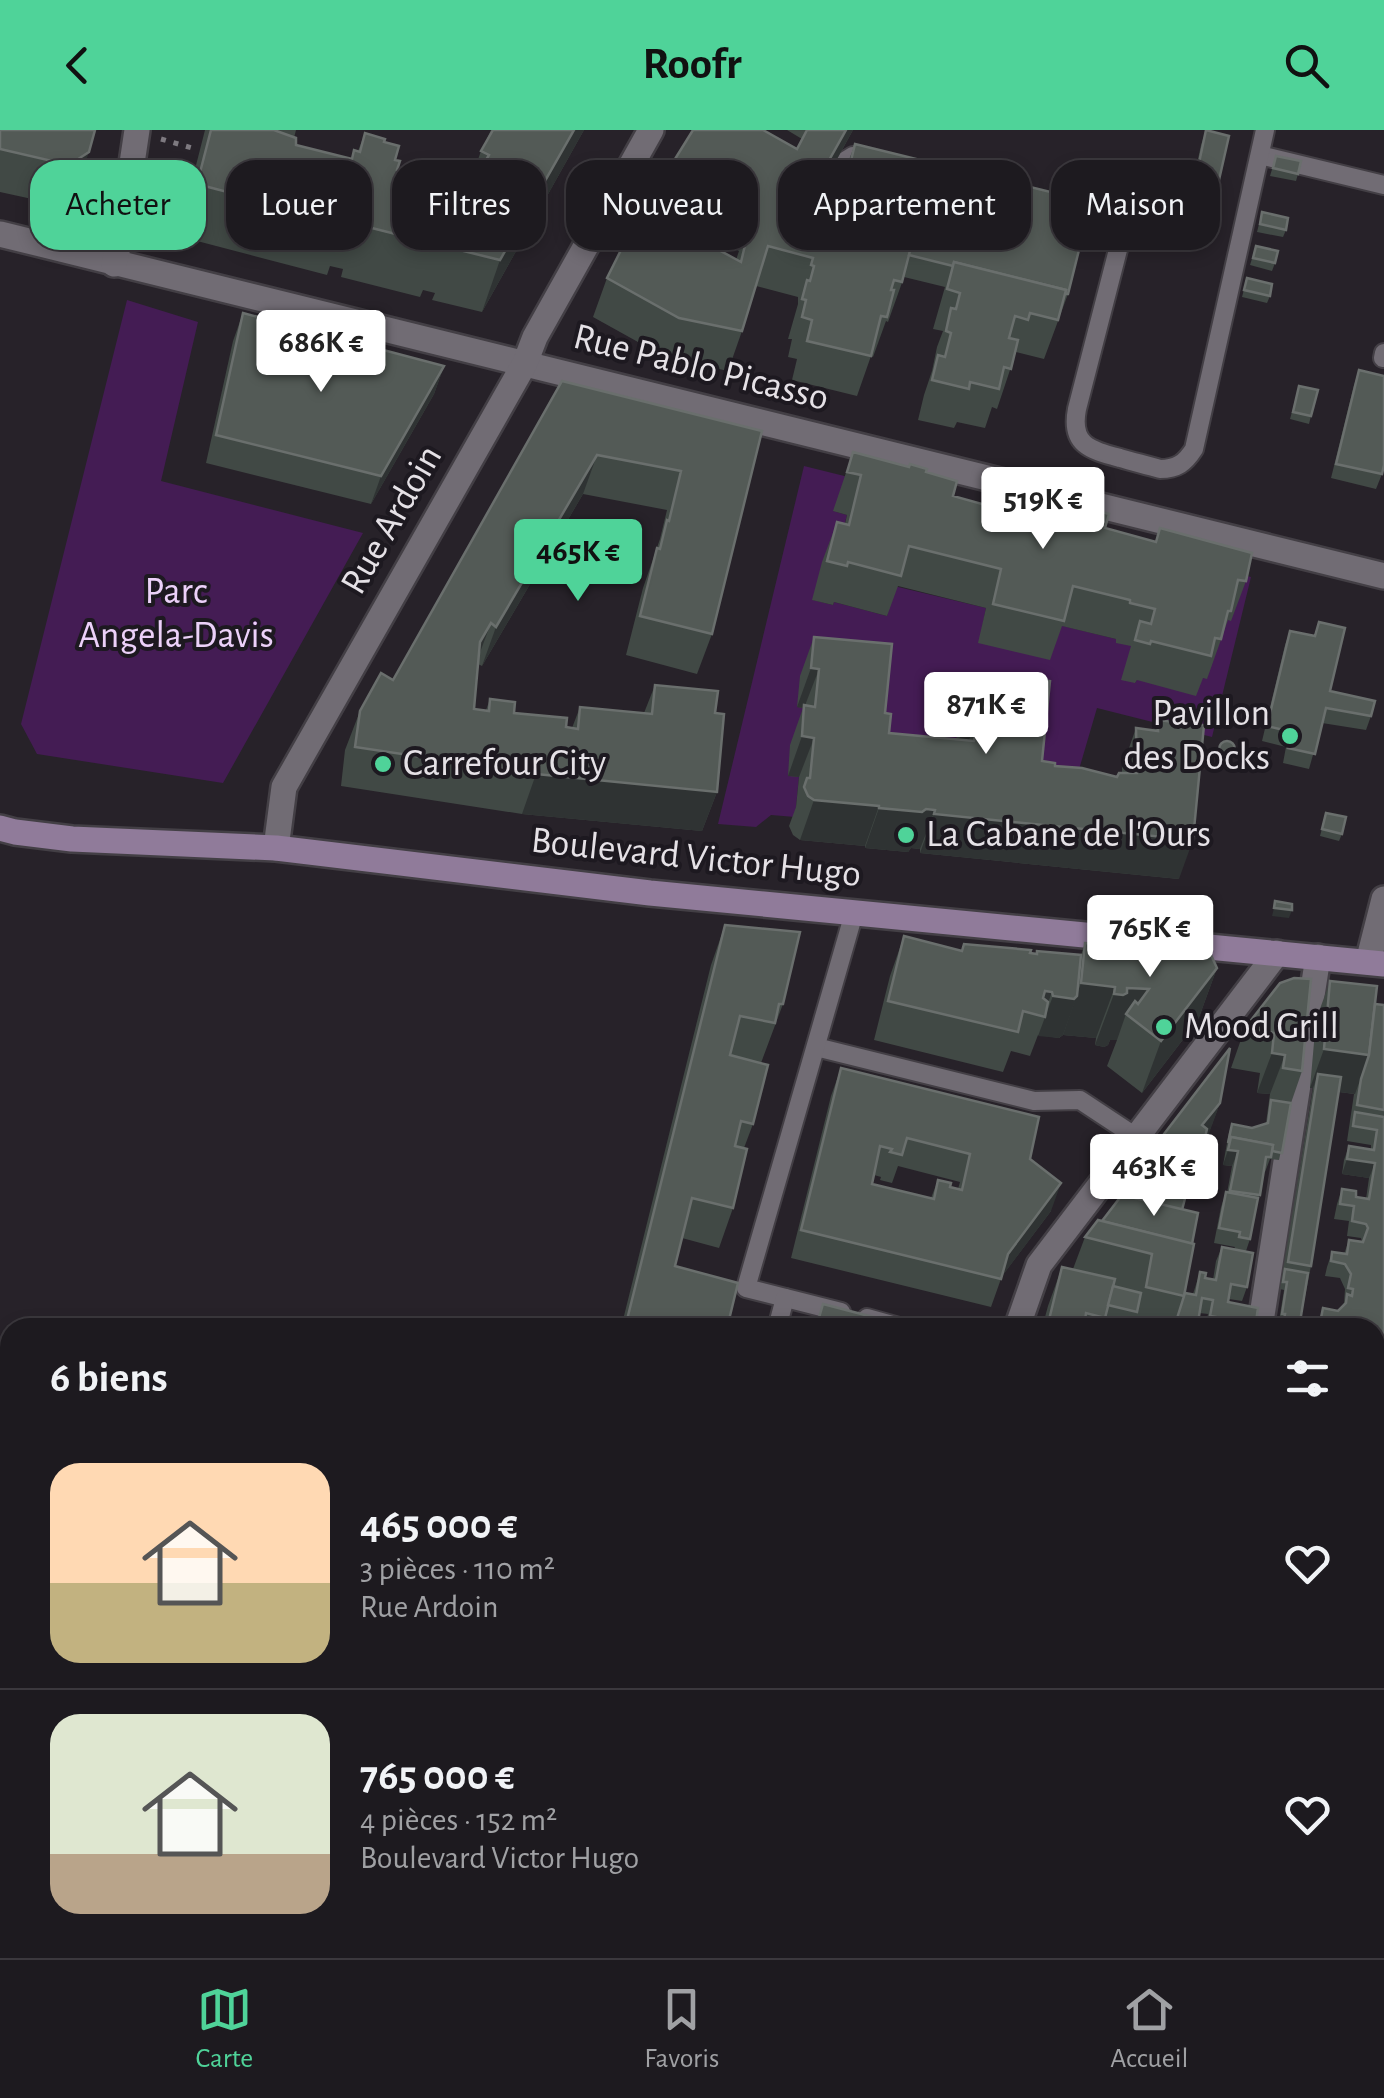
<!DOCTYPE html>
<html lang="fr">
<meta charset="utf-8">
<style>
:root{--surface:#1d1a1f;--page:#2a272c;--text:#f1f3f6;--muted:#a0a1a4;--line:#3b383d;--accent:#4fd399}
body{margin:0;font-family:"Alegreya Sans",sans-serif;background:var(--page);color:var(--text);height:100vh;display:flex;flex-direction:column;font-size:38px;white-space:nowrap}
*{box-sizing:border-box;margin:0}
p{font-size:32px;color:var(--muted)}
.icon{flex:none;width:55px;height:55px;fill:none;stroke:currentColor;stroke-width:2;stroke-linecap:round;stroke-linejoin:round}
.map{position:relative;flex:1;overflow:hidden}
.drawer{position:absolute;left:0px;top:1188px;width:1385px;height:642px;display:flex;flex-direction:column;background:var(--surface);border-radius:30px 30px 0 0;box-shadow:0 5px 15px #0003,0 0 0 2px var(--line)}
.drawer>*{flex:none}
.hud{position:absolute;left:30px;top:30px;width:1325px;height:90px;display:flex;gap:20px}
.price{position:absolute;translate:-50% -85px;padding:0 22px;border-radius:10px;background:#fff;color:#222;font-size:32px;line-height:65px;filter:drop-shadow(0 2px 5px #0008)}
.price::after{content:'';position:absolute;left:50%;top:60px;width:30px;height:22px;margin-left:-15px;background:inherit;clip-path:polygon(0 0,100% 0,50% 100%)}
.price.active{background:var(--accent);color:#111}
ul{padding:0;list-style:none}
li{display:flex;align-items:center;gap:30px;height:250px;padding:0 50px}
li+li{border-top:2px solid var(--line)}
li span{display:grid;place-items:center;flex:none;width:280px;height:200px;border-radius:30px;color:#555}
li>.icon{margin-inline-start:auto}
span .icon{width:120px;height:120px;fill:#fffc;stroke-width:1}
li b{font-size:42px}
h2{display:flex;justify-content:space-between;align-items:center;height:120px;padding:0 50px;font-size:42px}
.chip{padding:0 35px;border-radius:30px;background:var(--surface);box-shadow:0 5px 15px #0003,0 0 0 2px var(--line);font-size:35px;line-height:90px}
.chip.active{background:var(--accent);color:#111}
header{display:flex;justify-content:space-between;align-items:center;height:130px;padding:0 50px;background:var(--accent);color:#111;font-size:45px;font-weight:600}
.tabs{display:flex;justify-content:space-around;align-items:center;height:140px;border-top:2px solid var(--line);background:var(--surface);font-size:28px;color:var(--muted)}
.tabs a{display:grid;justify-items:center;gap:5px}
.tabs .active{color:var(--accent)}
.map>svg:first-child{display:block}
.green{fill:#441c54;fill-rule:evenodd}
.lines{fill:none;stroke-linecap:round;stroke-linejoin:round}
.lane-casing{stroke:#433f45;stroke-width:22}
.street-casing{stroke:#433f45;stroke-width:30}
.secondary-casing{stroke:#433f45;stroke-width:30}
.path{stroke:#7e7a80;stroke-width:5;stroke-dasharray:5 8;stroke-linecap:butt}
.lane{stroke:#716c74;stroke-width:18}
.street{stroke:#716c74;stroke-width:25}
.secondary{stroke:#907b9a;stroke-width:25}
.rail-casing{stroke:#c3bfc4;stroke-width:11}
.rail{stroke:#1d1920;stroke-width:8;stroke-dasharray:22;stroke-linecap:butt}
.wall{fill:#414945;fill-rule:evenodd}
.shaded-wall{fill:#2f3333}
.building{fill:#535a56;stroke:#6a6f6d;stroke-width:2.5;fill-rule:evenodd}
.poi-dot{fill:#4fd399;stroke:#1d1920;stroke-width:4}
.labels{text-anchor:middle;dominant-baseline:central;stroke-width:8;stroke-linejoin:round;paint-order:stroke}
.street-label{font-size:38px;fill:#e5e1e6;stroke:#1d1920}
.park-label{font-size:38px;fill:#ecd1f9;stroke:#1d1920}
.poi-label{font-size:38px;fill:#e5e1e6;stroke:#1d1920;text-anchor:start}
</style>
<header><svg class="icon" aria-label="back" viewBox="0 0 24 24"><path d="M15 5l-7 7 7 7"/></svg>Roofr<svg class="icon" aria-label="search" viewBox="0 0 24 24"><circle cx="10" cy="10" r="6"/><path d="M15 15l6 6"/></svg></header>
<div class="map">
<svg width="1384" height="1828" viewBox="0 0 1384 1828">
<rect width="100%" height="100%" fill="#272229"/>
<g class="green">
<path d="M127,170l71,22 -37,159 202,52 -140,250 -186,-29 -16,-30z"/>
<path d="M804,336l447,111 -39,160 -115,-29 -29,99 -113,-55 -80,21 2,-89 -80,23 7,1 -16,67 11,2 -4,40 -24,-2 -15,12 -38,-3zM833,381l405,82 -15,26 -16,59 -70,2 -2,3 6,-34 -25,-10 -57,-14 -80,18 7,-35 -92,-22 -7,30 -53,-14 -1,3 -20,-5 21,-35 13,-50z"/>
</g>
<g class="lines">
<defs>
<g id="lane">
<path d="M1260,25l124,30"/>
<path d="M1066,81l49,15 6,12 -44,171c-7,36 13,41 43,49 13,4 27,7 40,11 17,0 25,-6 34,-20l71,-319"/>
<path d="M810,109l35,-78 8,-5 18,5"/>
<path d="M1383,228l1,-5"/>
<path d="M816,917l218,54 46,-1 56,37"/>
<path d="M841,1182l-95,-24 108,-375"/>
<path d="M867,1188l36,10"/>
<path d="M777,1198l8,-30"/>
<path d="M939,1820l16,3"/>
</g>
<g id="street">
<path d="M0,104l1384,342"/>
<path d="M114,134l8,-34 15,-100"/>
<path d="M276,718l8,-61 241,-424 10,-26 116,-207"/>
<path d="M1368,832l16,-63"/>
<path d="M1017,1198l22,-63 238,-312"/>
<path d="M1260,1198l58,-371"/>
<path d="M1375,1377l9,-61"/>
<path d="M1234,1820l51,8"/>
<path d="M858,1828l2,-8"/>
<path d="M1306,1828l2,-8"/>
</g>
<path id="secondary" d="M0,698l15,4 57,7 204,9 374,45 734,71"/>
</defs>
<use href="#lane" class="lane-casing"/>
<use href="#street" class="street-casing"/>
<use href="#secondary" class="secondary-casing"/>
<path class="path" d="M161,9l31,9"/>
<use href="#lane" class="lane"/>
<use href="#street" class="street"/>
<use href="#secondary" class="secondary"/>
<defs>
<g id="rail">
<path d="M0,1492l10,4"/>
<path d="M0,1511l10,4"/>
<path d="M718,1820l14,8"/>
<path d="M753,1820l14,8"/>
</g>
</defs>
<use href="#rail" class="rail-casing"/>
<use href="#rail" class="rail"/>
</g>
<g class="wall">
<path d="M0,0h95l-20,61 -20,13 -55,-12z"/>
<path d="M205,0h91l-2,8 2,7 55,14 3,-9 4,1 7,-18 19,9 11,18 2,10 71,18 13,-37 10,-21h93l-102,182 -50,-12 3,-7 -12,-3 -3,7 -79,-20 2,-8 -13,-3 -3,9 -149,-39z"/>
<path d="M787,0h66l-51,93 29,8 16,-66 8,-21 213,150 -24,65 -28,-7 -19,57 -5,-2 -7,21 -28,-6 -3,6 -36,-8 6,-25 8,-24 5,-24 6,-16 -10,-2 12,-42 -41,-10 -16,45 -2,-1 -13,36 -2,-1 -14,40 -65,-16 5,-21 -9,-2 4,-18h-4l10,-35v-7l-42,-11 -14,45 -14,40 -63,-14 -72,-40 14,-39 52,-36 77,18 3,-9 -83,-45 14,-39 127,-18 5,-10z"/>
<path d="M1206,0l8,72 -9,23 -20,-5 16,-75z"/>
<path d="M1276,26l22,18 -2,7 -26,-5z"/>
<path d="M1262,82l24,18 -3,7 -26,-5z"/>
<path d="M1256,116l19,17 -3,8 -22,-6z"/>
<path d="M1247,148l23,18 -3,7 -25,-6z"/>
<path d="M243,183l201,53 -10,28 -63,110 -165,-41 27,-122z"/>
<path d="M1359,240l23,104 -6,15 -45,-11 23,-93z"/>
<path d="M562,251l200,50 -50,203 -15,40 -71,-19 17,-67 17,-49 7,-29 -84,-16 -101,172 -4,-2 -4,45 12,1 4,-11 24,14 58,15 8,-21 64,6 11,-28 60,28 2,79 -15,39 -180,-17 -181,-28 4,-36 15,-39 33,-31z"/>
<path d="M1299,256l12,30 -2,8 -19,-5z"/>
<path d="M853,322l73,20 27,24 52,14 8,-22 92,40 50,14 5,-14 86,53 -15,40 -3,-1 -21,59 -4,-1 -7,18 -59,-16 -2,3 -14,-3 10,-34 -15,-3v-4l-54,-13 -12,34 -72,-17 8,-35 -88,-22 -11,30 -53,-14 -1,3 -21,-5 10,-38 15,-40 8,2 2,-9 -14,-4z"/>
<path d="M1319,492l11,69 41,25 -5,14 -44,-7 -13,46 -26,-6 3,-16 -24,-6 23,-96 5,-14 24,5z"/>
<path d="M814,507l71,76 4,20 67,7 3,-16 14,-39 25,3 4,-13 40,86 13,5 62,11 5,-4v-5l14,-40 17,2 4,-10 22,159 -259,-26v-4l-9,-1 -3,4 -43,-4v-2l-65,-6 -7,-5 -4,-9 7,-19 3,-30 -11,-1 2,-31 13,-37 -6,-1 3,-31z"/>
<path d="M1220,613l11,18 -5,4 -7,-2 -3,-5z"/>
<path d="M1326,683l16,21 -3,7 -19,-5z"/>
<path d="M725,795l58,79 -22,59 -8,61 -9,24 -11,60 -14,40 -37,-10 -7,28 52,62h-106l90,-363z"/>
<path d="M904,806l57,15 3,-7 66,9 51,2 4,-12 132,25 -19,52 -56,73 -35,-27 10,-26h-7l-2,5 -4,2 -9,-2 1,-7 -33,-3 -4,3 -21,-3 -8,21 -19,-5 -8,21 -129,-32 16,-64z"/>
<path d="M1330,851l45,23 9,1v324l-3,21 -5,14 -1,-36h-58l6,-20 15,3 6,-8 1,-14 -5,-11 -15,-2 2,-9 5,-15 12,2 5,-14 13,2 -1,-4 -14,-2 2,-15 -15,-2 3,-15 5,-15 14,8 10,2 3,-21 -27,-4 2,-14 5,-14 22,3v-4l-24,-4 7,-47 -15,-2 -28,174 -12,62 -17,-1 1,-6h-4l5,-31 -4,-1 33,-201h-3l6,-68z"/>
<path d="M1280,853l22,88 -11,32 -12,57 -9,-1 -5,13h-1l-14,67 -4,12 1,36 -5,14 -13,-2 -1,3 27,26h-50l3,-14 -9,-1 -2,15h-60l-33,-8 -2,8h-60l6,-22 14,-39 11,2 12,-32 17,-16 44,-20 2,-8 -11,-3 14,-39 69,-48 -32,84 -6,23 10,34 -7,49 8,1 7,-22 5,6 8,2 3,-19 6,-14 12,2 1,-2 -21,-4 7,-36 5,-15 1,1 5,-27 -9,-1 6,-33 3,-8 20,4 14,-5 4,-29 -13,-1 3,-20 -29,-5 14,-40z"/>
<path d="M841,938l189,91 21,52 -49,65 -11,31 -200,-49 40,-162zM898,1036l62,16 -2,7 -8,-2 -12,-7 -7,18 -59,-14 2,-9 7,2 -1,3 12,3z"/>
<path d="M1384,1452v376h-11l3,-25 -1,-255 6,-47h-6v-8l4,-27z"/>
<path d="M974,1820h258l-1,8h-258z"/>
</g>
<g class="shaded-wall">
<path d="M574,0h10l-102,182 18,-52z"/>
<path d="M846,0h7l-67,121 9,-30z"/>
<path d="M89,22l-14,39 -20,13 14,-39z"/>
<path d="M444,236l-10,28 -63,110 10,-28z"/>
<path d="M597,325l-14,39 -101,172 14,-39z"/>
<path d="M491,493l-15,40 4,-21z"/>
<path d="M811,538l8,1 -15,39 -7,-1z"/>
<path d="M969,583l9,2 -14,39 -10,-1z"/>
<path d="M802,606l12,2 -15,39 -11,-1z"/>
<path d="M536,644l181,18 -15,39 -180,-17z"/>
<path d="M814,670l65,6 -14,40 -65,-6z"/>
<path d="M879,678l56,2 -15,39 -9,-1 -3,4 -43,-4z"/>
<path d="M934,684l259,26 -14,39 -259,-26z"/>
<path d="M1274,778l18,2 -3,8 -17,-2z"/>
<path d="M1217,838l-19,52 -56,73 19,-52z"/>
<path d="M1081,853l34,4 -19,51 -33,-3z"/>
<path d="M1127,858l22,1 -12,34 -11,-9 -9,26h-7l-2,5 -4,2 -9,-2 19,-51z"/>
<path d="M1045,861l7,1 -9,24 -7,-1z"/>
<path d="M1053,866h24l-14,39 -4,3 -21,-2z"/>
<path d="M1324,919l45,6 -14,39 -39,-5 2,-15 -5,14h-3z"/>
<path d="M1272,923l13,2 -15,39 -13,-1z"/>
<path d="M1220,973l-14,39 -15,19 11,-36z"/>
<path d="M1203,1016l-14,39 -12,15 14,-39z"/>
<path d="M1228,1020l10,1 -6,15 -9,-1z"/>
<path d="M1347,1029l28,4 -6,15 -27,-4z"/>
<path d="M1061,1053l-10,28 -51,68 8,-25z"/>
<path d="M1321,1188l14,2 -3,8h-14z"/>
<path d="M1379,1486h5v7l-3,8h-6z"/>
<path d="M1379,1559l5,1v22l-5,-8 -4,7v-12z"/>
<path d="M1375,1788h7l-6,15h-1z"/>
<path d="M1384,1807v21h-8z"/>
</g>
<g class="building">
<path d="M0,0h95l-6,22 -20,13 -69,-16z"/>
<path d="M211,0h63l22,8v7l56,14 2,-9 6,2 5,-19 20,6 -1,3 15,4 -4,14 5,1 -3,9 72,19 20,-34 -8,-4 12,-21h81l-74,130 -49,-12 3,-7 -13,-3 -2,7 -79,-20 1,-7 -12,-4 -3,9 -149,-39z"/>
<path d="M693,0h70l34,19 10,-19h39l-51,91 115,30 -8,31 -8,-2 -3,10h3l-7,27 -6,-1 -10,40 -64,-15 5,-21 -10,-3 4,-17 -4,-1 5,-19 3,1 4,-15 -3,-1 2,-7 -45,-12 -26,85 -63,-13 -72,-40 25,-50 27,14 10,-19 72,39 12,-50 -83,-45z"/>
<path d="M1206,0l23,6 -15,66 -2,-1 -2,9 -20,-5z"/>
<path d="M855,14l236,58 -23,92h-3l1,-4 -112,-28 -1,4 -44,-11 1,-4 -76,-20z"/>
<path d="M1276,26l25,5 -3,13 -25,-6z"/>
<path d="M1262,82l26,6 -2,12 -26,-6z"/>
<path d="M1256,116l22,5 -3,12 -22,-5z"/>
<path d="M954,132l112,28 -8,30 -28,-7 -2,7 -13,-4 -6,22 9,2 -7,29 -7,-2 -5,22 -29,-7 -1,7 -37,-9 6,-25 7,2 6,-24 -5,-2 5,-23 5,1 4,-16 -13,-4z"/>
<path d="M1247,148l25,6 -2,12 -26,-6z"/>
<path d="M243,183l201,53 -63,110 -165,-41z"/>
<path d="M1359,240l25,6v89l-2,9 -46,-10z"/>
<path d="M562,251l200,50 -50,203 -72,-18 17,-68 3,1 7,-29 2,1 12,-50 -84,-16 -101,172 -5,-4 -11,19 -6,67 15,2 1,-12 25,3 -1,11 53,5 -1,9 12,2 2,-22 72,7 3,-29 63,6 -3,22 9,1 -7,78 -181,-18 -181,-27 5,-36 21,-38 12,7z"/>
<path d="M1299,256l19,4 -7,26 -18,-4z"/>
<path d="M853,322l56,15 1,-3 17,5 -1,3 31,9 -4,15 54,15 6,-23 96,26 -4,14 51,14 4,-14 92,25 -6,28 -8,-1 -7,31h-3l-7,28 -6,-1 -4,18 -60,-15 -1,3 -15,-4 5,-19 11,3 4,-15 -25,-6v-3l-57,-14 -9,35 -71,-17 8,-35 -92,-23 -8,30 -53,-14 -1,4 -20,-5 10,-39 12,3 12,-50 -14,-3z"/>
<path d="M1319,492l26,6 -15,63 45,10 -4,15 -45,-8 -11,46 -27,-6 4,-16 -25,-6 23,-95 25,5z"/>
<path d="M814,507l78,7 -7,69 6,1 -2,19 85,8 4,-26 -9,-2 4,-28 27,3 2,-13 48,6 -8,80 13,2v3l27,2 35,9 2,-4h18l-1,-45 22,3 -1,-11 47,5 -11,115 -259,-26 1,-4 -9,-1 -4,3 -43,-4v-2l-65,-6 -6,-4 -4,-9 3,-9h3l4,-40 -12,-2 2,-31 11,2 4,-38 -8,-1z"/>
<circle cx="1227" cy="619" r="8"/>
<path d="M1326,683l20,4 -4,17 -20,-5z"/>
<path d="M1275,771l17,3v6l-18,-2z"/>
<path d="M725,795l75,7 -17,72h-4l-4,19 -35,-7 -10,39 38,10 -15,59 -12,-3 -6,25 12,3 -14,59 -41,-10 -17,68 63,17 -11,45h-102z"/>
<path d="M904,806l58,15 2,-7 67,6 -1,3 7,1v-3l44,4 -4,41 -3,3 -21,-3 -1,-4 -7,-1 -2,7 5,4 -3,15 -22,-6 -5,21 -130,-31z"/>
<path d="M1085,813l126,12 6,13 -56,73 -35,-27 9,-13 3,3 11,-15 -22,-1v5l-4,2 -9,-1 1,-7 -34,-4z"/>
<path d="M1294,848l17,1 -9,92 -19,-3 2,-13 -13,-2 2,-20 -29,-5 35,-45z"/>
<path d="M1330,851l47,5 -8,69 -45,-6z"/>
<path d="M1375,874l9,1v105l-27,-5 4,-26 8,-24z"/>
<path d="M1230,918l-10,55 -18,22 5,4 -4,17 -12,15 -40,-10z"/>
<path d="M841,938l198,49 -9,42 31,24 -53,71 -7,25 -200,-49zM907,1008l63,16 -8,36 -12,-3 1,-4 -13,-3 -4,19 -62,-15 8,-38 12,3 -2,3 12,3z"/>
<path d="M1318,944l23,3 -30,189 -23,-4z"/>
<path d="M1271,970l20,3 -9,50 -10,-2 1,-6 -42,-8 -3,6 4,-19 20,4 16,-5z"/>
<path d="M1355,982l29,5v212l-3,21 -6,-1v-21h-41l1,-8 -14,-2 2,-10 15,3 8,-8 1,-9 5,2 1,-7 -5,-1 3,-14 -6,-10 -14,-3 1,-9 15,2 2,-14 14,2 5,-14 -2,-4 -14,-3 2,-15 -14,-2 2,-15 14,2v6l13,2 6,-36 -28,-4 2,-13 25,4 3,-20 -24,-4z"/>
<path d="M1231,1007l42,8 -2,12h-5l-6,38 -30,-4 8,-40 -10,-1z"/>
<path d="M1153,1048l35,9 -6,23 -35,-9z"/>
<path d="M1226,1062l32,6 -8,41 -11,-2 1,-5 -21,-4z"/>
<path d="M1122,1065l76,18 -6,31 -90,-23z"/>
<path d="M1098,1090l96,24 -10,52 -38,-9 6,-33 -67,-17z"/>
<path d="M1222,1117l31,6 -6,34 -16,-3 -3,18 30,6 -3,20h-41l2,-11 -6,-1 3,-16 -11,-2 -5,30h-23l11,-35 11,2 4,-23 6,1 -1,5 11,2z"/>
<path d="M1062,1137l53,12 -10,39 -19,-5 -1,7 13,4 -1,3 2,1h-52z"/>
<path d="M1285,1139l23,4 -9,55h-20l4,-1 2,-13h-3l5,-32h-4z"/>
<path d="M1113,1156l28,7 -4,19 -29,-7z"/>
<path d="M823,1174l65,17 -2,7h-70z"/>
<path d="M1384,1453v33h-5z"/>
<path d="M1384,1518v42l-5,-1z"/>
<path d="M1379,1574l5,1v29l-8,-2 -1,4z"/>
<path d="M1376,1602l8,2v92l-9,-2z"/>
<path d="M1375,1702l9,1v16l-9,-1z"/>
<path d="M1375,1718l9,1v63l-2,6h-7z"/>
<path d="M979,1820h253l-1,8h-253z"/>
</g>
<g class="poi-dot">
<circle cx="1290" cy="606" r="10"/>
<circle cx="383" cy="634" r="10"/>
<circle cx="906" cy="705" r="10"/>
<circle cx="1164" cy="897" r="10"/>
</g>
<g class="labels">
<g class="street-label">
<text transform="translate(701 238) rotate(14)">Rue Pablo Picasso</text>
<text transform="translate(392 390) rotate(-60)">Rue Ardoin</text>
<text transform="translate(696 728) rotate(6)">Boulevard Victor Hugo</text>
</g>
<g class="park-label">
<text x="176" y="462">Parc<tspan x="176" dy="44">Angela-Davis</tspan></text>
</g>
<g class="poi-label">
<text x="1270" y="584" text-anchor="end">Pavillon<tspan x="1270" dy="44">des Docks</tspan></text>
<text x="403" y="634">Carrefour City</text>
<text x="926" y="705">La Cabane de l'Ours</text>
<text x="1184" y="897">Mood Grill</text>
</g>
</g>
</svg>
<b class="price" style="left:321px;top:265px">686K €</b>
<b class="price" style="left:1043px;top:422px">519K €</b>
<b class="price active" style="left:578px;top:474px">465K €</b>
<b class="price" style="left:986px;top:627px">871K €</b>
<b class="price" style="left:1150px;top:850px">765K €</b>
<b class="price" style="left:1154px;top:1089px">463K €</b>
<div class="hud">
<a class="chip active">Acheter</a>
<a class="chip">Louer</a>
<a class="chip">Filtres</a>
<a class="chip">Nouveau</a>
<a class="chip">Appartement</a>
<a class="chip">Maison</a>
</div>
<section class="drawer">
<h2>6 biens<svg class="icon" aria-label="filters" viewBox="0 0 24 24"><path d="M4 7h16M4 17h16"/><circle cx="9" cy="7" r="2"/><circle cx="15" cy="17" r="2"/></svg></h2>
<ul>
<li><span style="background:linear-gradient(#ffd9b3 60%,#c2b280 0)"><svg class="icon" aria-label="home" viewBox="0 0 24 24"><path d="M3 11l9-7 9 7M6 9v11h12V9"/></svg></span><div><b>465 000 €</b><p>3 pièces · 110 m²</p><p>Rue Ardoin</p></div><svg class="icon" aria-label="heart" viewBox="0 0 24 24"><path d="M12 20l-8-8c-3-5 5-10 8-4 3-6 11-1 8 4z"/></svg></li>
<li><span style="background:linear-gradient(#dfe7d0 70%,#b9a48a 0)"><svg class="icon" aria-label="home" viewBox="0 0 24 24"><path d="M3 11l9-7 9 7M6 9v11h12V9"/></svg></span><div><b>765 000 €</b><p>4 pièces · 152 m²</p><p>Boulevard Victor Hugo</p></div><svg class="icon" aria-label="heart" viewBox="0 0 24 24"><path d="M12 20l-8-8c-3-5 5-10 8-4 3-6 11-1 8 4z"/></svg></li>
</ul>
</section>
</div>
<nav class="tabs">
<a class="active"><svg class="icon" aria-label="map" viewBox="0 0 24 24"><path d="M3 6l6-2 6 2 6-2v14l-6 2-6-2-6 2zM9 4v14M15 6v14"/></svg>Carte</a>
<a><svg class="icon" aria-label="saved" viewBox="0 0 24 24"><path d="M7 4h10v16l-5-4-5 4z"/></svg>Favoris</a>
<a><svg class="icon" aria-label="home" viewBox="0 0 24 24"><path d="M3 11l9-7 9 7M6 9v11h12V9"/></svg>Accueil</a>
</nav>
